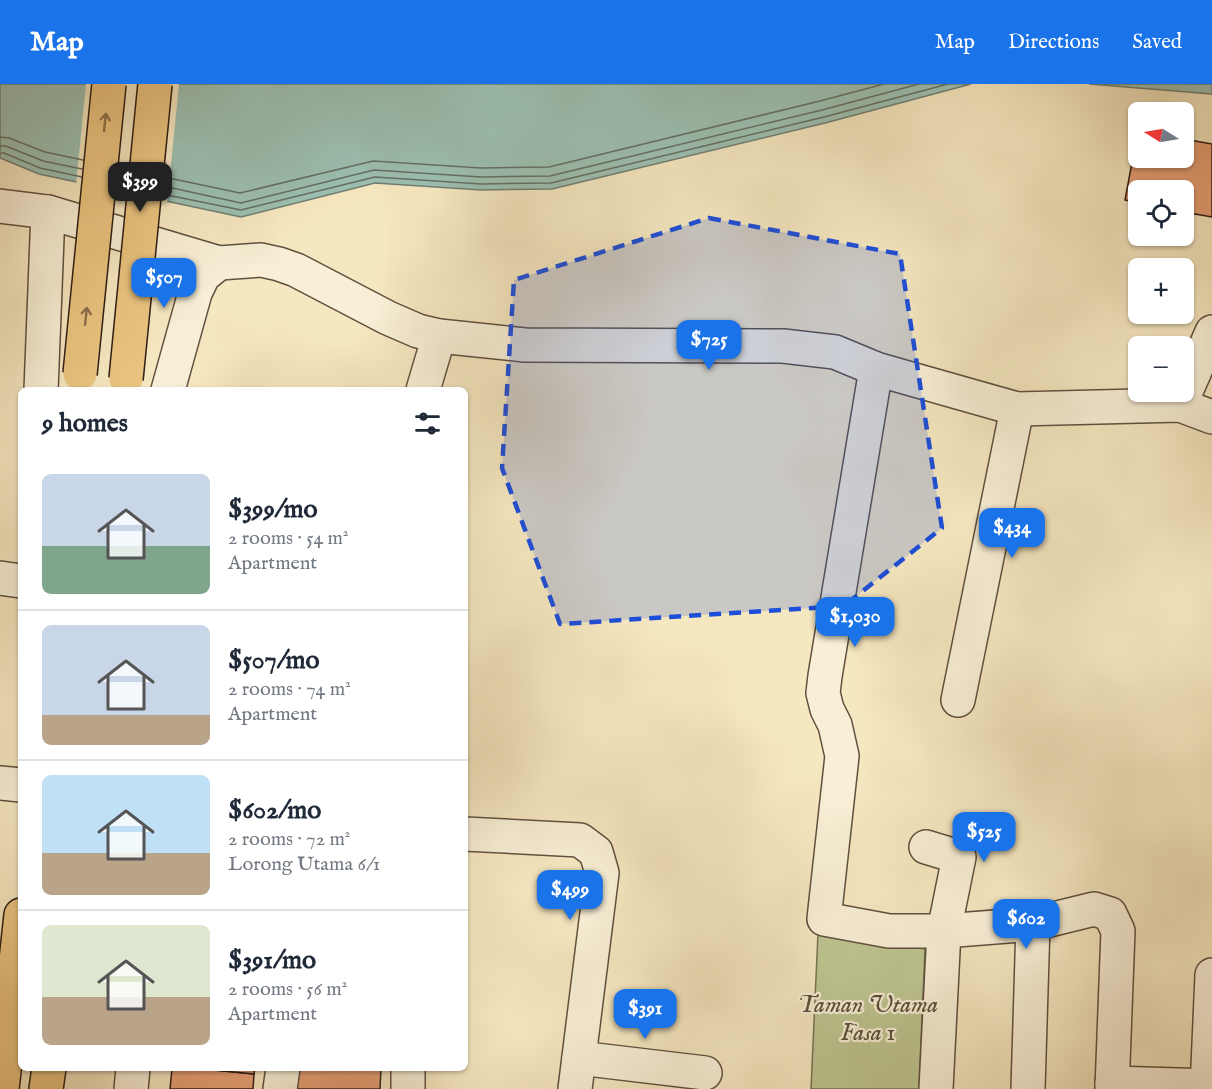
<!DOCTYPE html>
<meta charset="utf-8">
<style>
:root{--surface:#fff;--page:#f2f2f3;--text:#1f2937;--muted:#747a83;--line:#e0e1e3;--accent:#1a73e8}
body{margin:0;font-family:"IM FELL English",serif;background:var(--page);color:var(--text);height:100vh;display:flex;flex-direction:column;font-size:22px;white-space:nowrap}
*{box-sizing:border-box;margin:0}
p{font-size:20px;color:var(--muted)}
.icon{flex:none;width:33px;height:33px;fill:none;stroke:currentColor;stroke-width:2;stroke-linecap:round;stroke-linejoin:round}
.map{position:relative;flex:1;overflow:hidden}
.details{position:absolute;left:18px;top:303px;width:450px;height:684px;display:flex;flex-direction:column;background:var(--surface);border-radius:9px;box-shadow:0 2px 4px #0004}
.details>*{flex:none}
.needle{width:39px;rotate:281deg}
.buttons{position:absolute;left:1128px;top:18px;display:grid;gap:12px}
.buttons a{display:grid;place-items:center;width:66px;height:66px;border-radius:9px;background:var(--surface);box-shadow:0 2px 4px #0004;font-size:30px}
.price{position:absolute;translate:-50% -51px;padding:0 14px;border-radius:12px;background:var(--accent);color:#fff;font-size:20px;line-height:39px;filter:drop-shadow(0 2px 3px #0008)}
.price::after{content:'';position:absolute;left:50%;top:36px;width:18px;height:14px;margin-left:-9px;background:inherit;clip-path:polygon(0 0,100% 0,50% 100%)}
.price.current{background:#222;color:#fff}
ul{padding:0;list-style:none}
li{display:flex;align-items:center;gap:18px;height:150px;padding:0 24px}
li+li{border-top:2px solid var(--line)}
li span{display:grid;place-items:center;flex:none;width:168px;height:120px;border-radius:9px;color:#555}
li>.icon{margin-inline-start:auto}
span .icon{width:72px;height:72px;fill:#fffc;stroke-width:1}
li b{font-size:26px}
h2{display:flex;justify-content:space-between;align-items:center;height:72px;padding:0 24px;font-size:26px}
header{display:flex;align-items:center;gap:36px;box-sizing:border-box;height:84px;padding:0 30px;background:var(--accent);color:#fff}
header strong{font-size:28px}
nav{display:flex;gap:33px;margin-inline-start:auto;font-size:21px}
.map>svg:first-child{display:block}
.green{fill:#bdc591;stroke:#767252;stroke-width:1.5}
.water{fill:#9cc0b2;stroke:#707f73;stroke-width:1.5}
.pier{fill:#f5e7c0}
.lines{fill:none;stroke-linecap:round;stroke-linejoin:round}
.shore{stroke:#656f63;stroke-width:1.5}
.building{fill:#e49d73;stroke:#2e1e14;stroke-width:1.5}
.minor-casing{stroke:#60503f;stroke-width:36}
.major-casing{stroke:#2e1e14;stroke-width:36}
.minor{stroke:#f8efd6;stroke-width:33}
.major{stroke:#eac480;stroke-width:33}
.major-bridge-casing{stroke:#2e1e14;stroke-width:36;stroke-linecap:butt}
.major-bridge{stroke:#eac480;stroke-width:33}
.oneway{stroke:#8c714a}
.marked{fill:#1d4ed8;fill-opacity:0.2;stroke:#1d4ed8;stroke-width:4.5;stroke-dasharray:12 8;stroke-linejoin:round}
.labels{text-anchor:middle;dominant-baseline:central;stroke-width:4.5;stroke-linejoin:round;paint-order:stroke}
.park-label{font-size:24px;font-style:italic;fill:#59503a;stroke:#f8efd6}
</style>
<header>
<strong>Map</strong>
<nav><a>Map</a><a>Directions</a><a>Saved</a></nav>
</header>
<div class="map">
<svg width="1212" height="1005" viewBox="0 0 1212 1005">
<rect width="100%" height="100%" fill="#f5e7c0"/>
<filter id="stains"><feTurbulence type="fractalNoise" baseFrequency=".00333" numOctaves="4"/><feColorMatrix values="0 0 0 0 .2 0 0 0 0 .09 0 0 0 0 .02 0 0 0 .5 -.17"/></filter>
<radialGradient id="worn" r=".72"><stop offset=".6" stop-color="#630" stop-opacity="0"/><stop offset="1" stop-color="#630" stop-opacity=".3"/></radialGradient>
<path class="green" d="M818,849l107,16 -6,140h-108z"/>
<g class="water">
<path d="M0,0h971l-146,39 -273,66 -71,1 -106,-7 -134,34 -202,-43 -39,-16z"/>
<path d="M1089,0h123v10z"/>
</g>
<path class="pier" d="M86,0h93l-12,120 -91,-19z"/>
<g class="lines">
<g class="shore">
<path d="M0,53l9,1 36,14 38,8"/>
<path d="M0,62h6l37,15 39,8"/>
<path d="M0,69h4l36,15 42,9"/>
<path d="M164,93l76,16 133,-32 108,7 68,-1 271,-66 64,-17"/>
<path d="M163,102l78,17 133,-33 107,7 69,-1 272,-66 97,-26"/>
<path d="M162,110l79,16 134,-33 106,7 70,-1 273,-66 124,-33"/>
</g>
</g>
<g class="building">
<path d="M1138,46v28h46v-19l28,5v73l-28,-5v-22h-46v13l-13,-3z"/>
<path d="M172,984h22l60,6 -1,15h-83z"/>
<path d="M194,984h61l-1,6z"/>
<path d="M293,984h88l-1,21h-89z"/>
</g>
<g class="lines">
<defs>
<g id="minor">
<path d="M0,122l48,6 171,51 42,-3 18,4 17,6 92,48 30,13 21,5 86,9 258,1 52,6 41,17 141,40 163,-4 32,12"/>
<path d="M876,285l-51,307 -2,17 4,16 8,16 7,31 -18,163 65,12h55l89,-7 61,-15 16,5 8,17 -6,158"/>
<path d="M41,306l7,-178"/>
<path d="M168,306l27,-97 8,-17 16,-13"/>
<path d="M423,306l16,-54"/>
<path d="M1180,321l32,-73"/>
<path d="M0,494l21,3"/>
<path d="M958,616l59,-291"/>
<path d="M0,699l21,2"/>
<path d="M465,750l115,6 16,12 6,21 -27,216"/>
<path d="M926,763l33,10 -15,74 -8,158"/>
<path d="M579,974l126,15"/>
<path d="M408,984v21"/>
<path d="M1112,999l100,3"/>
<path d="M131,1005l2,-21"/>
<path d="M280,1005l3,-21"/>
<path d="M1028,1005l5,-165"/>
<path d="M1207,1005l5,-114"/>
</g>
<g id="major">
<path d="M2,1005l19,-174"/>
<path d="M46,1005l3,-21"/>
</g>
</defs>
<use href="#minor" class="minor-casing"/>
<use href="#major" class="major-casing"/>
<use href="#minor" class="minor"/>
<use href="#major" class="major"/>
<defs>
<g id="major-bridge">
<path d="M80,290l29,-290"/>
<path d="M126,295l29,-295"/>
</g>
</defs>
<use href="#major-bridge" class="major-bridge-casing"/>
<use href="#major-bridge" class="major-bridge"/>
</g>
<defs><path id="oneway-shaft" d="M-6 0H5M1.5-3L5.5 0L1.5 3" fill="none" stroke-width="1.6" stroke-linecap="round" stroke-linejoin="round" transform="scale(1.5)"/></defs>
<g class="oneway">
<use href="#oneway-shaft" transform="translate(105 38) rotate(-84)"/>
<use href="#oneway-shaft" transform="translate(86 232) rotate(-84)"/>
</g>
<path class="marked" d="M709,134l191,36 42,274 -98,78 -284,18 -58,-156 12,-188z"/>
<g class="labels">
<g class="park-label">
<text x="868" y="921">Taman Utama<tspan x="868" dy="28">Fasa 1</tspan></text>
</g>
</g>
<rect width="100%" height="100%" filter="url(#stains)"/>
<rect width="100%" height="100%" fill="url(#worn)"/>
</svg>
<div class="buttons">
<a><svg class="needle" viewBox="-14 -14 28 28"><path d="M0-13l5 13h-10z" fill="#e53935"/><path d="M0 13l5-13h-10z" fill="#747a83"/></svg></a>
<a><svg class="icon" aria-label="locate" viewBox="0 0 24 24"><circle cx="12" cy="12" r="6"/><path d="M12 2v4M12 18v4M2 12h4M18 12h4"/></svg></a>
<a>+</a>
<a>−</a>
</div>
<b class="price current" style="left:140px;top:129px">$399</b>
<b class="price" style="left:164px;top:225px">$507</b>
<b class="price" style="left:709px;top:287px">$725</b>
<b class="price" style="left:1012px;top:475px">$434</b>
<b class="price" style="left:855px;top:564px">$1,030</b>
<b class="price" style="left:984px;top:779px">$525</b>
<b class="price" style="left:570px;top:837px">$499</b>
<b class="price" style="left:1026px;top:866px">$602</b>
<b class="price" style="left:645px;top:956px">$391</b>
<section class="details">
<h2>9 homes<svg class="icon" aria-label="filters" viewBox="0 0 24 24"><path d="M4 7h16M4 17h16"/><circle cx="9" cy="7" r="2"/><circle cx="15" cy="17" r="2"/></svg></h2>
<ul>
<li><span style="background:linear-gradient(#c9d6e8 60%,#7fa58c 0)"><svg class="icon" aria-label="home" viewBox="0 0 24 24"><path d="M3 11l9-7 9 7M6 9v11h12V9"/></svg></span><div><b>$399/mo</b><p>2 rooms · 54 m²</p><p>Apartment</p></div></li>
<li><span style="background:linear-gradient(#c9d6e8 75%,#b9a48a 0)"><svg class="icon" aria-label="home" viewBox="0 0 24 24"><path d="M3 11l9-7 9 7M6 9v11h12V9"/></svg></span><div><b>$507/mo</b><p>2 rooms · 74 m²</p><p>Apartment</p></div></li>
<li><span style="background:linear-gradient(#bfe0f5 65%,#b9a48a 0)"><svg class="icon" aria-label="home" viewBox="0 0 24 24"><path d="M3 11l9-7 9 7M6 9v11h12V9"/></svg></span><div><b>$602/mo</b><p>2 rooms · 72 m²</p><p>Lorong Utama 6/1</p></div></li>
<li><span style="background:linear-gradient(#dfe7d0 60%,#b9a48a 0)"><svg class="icon" aria-label="home" viewBox="0 0 24 24"><path d="M3 11l9-7 9 7M6 9v11h12V9"/></svg></span><div><b>$391/mo</b><p>2 rooms · 56 m²</p><p>Apartment</p></div></li>
</ul>
</section>
</div>
